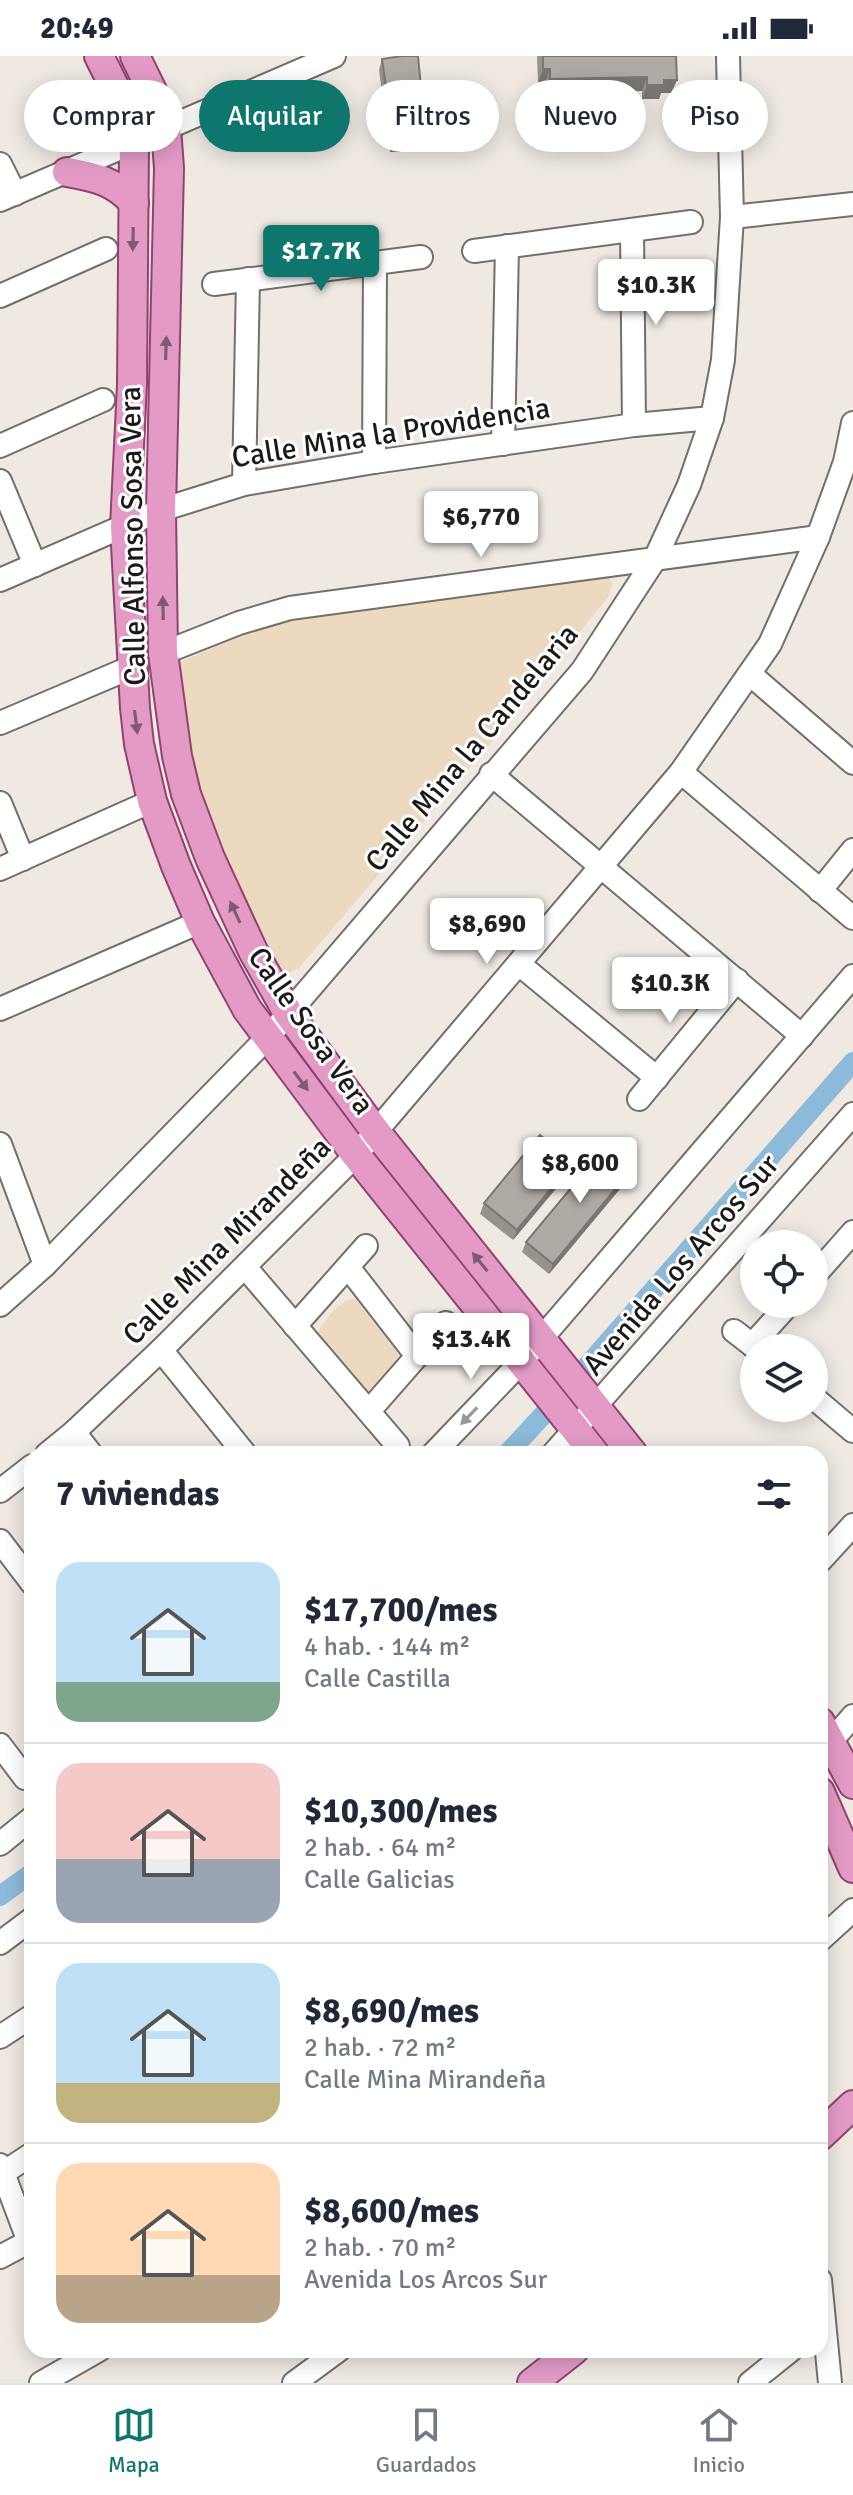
<!DOCTYPE html>
<html lang="es">
<meta charset="utf-8">
<style>
:root{--surface:#fff;--page:#f6f6f7;--text:#1f2937;--muted:#747a83;--line:#e0e1e3;--accent:#0f766e}
body{margin:0;font-family:Signika,sans-serif;background:var(--page);color:var(--text);height:100vh;display:flex;flex-direction:column;font-size:30px;white-space:nowrap}
*{box-sizing:border-box;margin:0}
p{font-size:26px;color:var(--muted)}
.icon{flex:none;width:44px;height:44px;fill:none;stroke:currentColor;stroke-width:2;stroke-linecap:round;stroke-linejoin:round}
.map{position:relative;flex:1;overflow:hidden}
.sheet{position:absolute;left:24px;top:1390px;width:804px;height:912px;display:flex;flex-direction:column;background:var(--surface);border-radius:24px;box-shadow:0 4px 20px #0003}
.sheet>*{flex:none}
.guide{position:absolute;left:24px;top:24px;width:806px;height:72px;display:flex;gap:16px}
.buttons{position:absolute;left:740px;top:1174px;display:grid;gap:16px}
.buttons a{display:grid;place-items:center;width:88px;height:88px;border-radius:50%;background:var(--surface);box-shadow:0 4px 20px #0003;font-size:40px}
.price{position:absolute;translate:-50% -68px;padding:0 18px;border-radius:8px;background:#fff;color:#222;font-size:26px;line-height:52px;filter:drop-shadow(0 2px 4px #0008)}
.price::after{content:'';position:absolute;left:50%;top:48px;width:24px;height:18px;margin-left:-12px;background:inherit;clip-path:polygon(0 0,100% 0,50% 100%)}
.price.active{background:var(--accent);color:#fff}
ul{padding:0;list-style:none}
li{display:flex;align-items:center;gap:24px;height:200px;padding:0 32px}
li+li{border-top:2px solid var(--line)}
li span{display:grid;place-items:center;flex:none;width:224px;height:160px;border-radius:24px;color:#555}
li>.icon{margin-inline-start:auto}
span .icon{width:96px;height:96px;fill:#fffc;stroke-width:1}
li b{font-size:34px}
h2{display:flex;justify-content:space-between;align-items:center;height:96px;padding:0 32px;font-size:34px}
.chip{padding:0 28px;border-radius:36px;background:var(--surface);box-shadow:0 4px 20px #0003;font-size:28px;line-height:72px}
.chip.active{background:var(--accent);color:#fff}
.status{display:flex;justify-content:space-between;align-items:center;height:56px;padding:0 40px;background:var(--surface);direction:ltr}
.status svg{height:22px;fill:currentColor}
.menu{display:flex;justify-content:space-around;align-items:center;height:112px;border-top:2px solid var(--line);background:var(--surface);font-size:22px;color:var(--muted)}
.menu a{display:grid;justify-items:center;gap:4px}
.menu .active{color:var(--accent)}
.map>svg:first-child{display:block}
.green{fill:#ecd9bf}
.lines{fill:none;stroke-linecap:round;stroke-linejoin:round}
.canal{stroke:#8cbad8;stroke-width:20}
.minor-casing{stroke:#746f69;stroke-width:26}
.major-casing{stroke:#914370;stroke-width:32}
.minor{stroke:#fff;stroke-width:22}
.major{stroke:#e39bc6;stroke-width:28}
.wall{fill:#96928c}
.shaded-wall{fill:#7a7772}
.building{fill:#afaaa3;stroke:#7a7772;stroke-width:2}
.oneway{fill:#805a6f}
.oneway2{fill:#999897}
.labels{text-anchor:middle;dominant-baseline:central;stroke-width:6;stroke-linejoin:round;paint-order:stroke}
.street-label{font-size:30px;fill:#1c1a18;stroke:#fff}
</style>
<div class="status"><b>20:49</b><svg viewBox="0 0 49 12"><path d="M0 12V9h3v3zM5 12V6h3v6zM10 12V3h3v9zM15 12V0h3v12zM26 1h20v11H26zM47 4h2v5h-2z"/></svg></div>
<div class="map">
<svg width="853" height="2327" viewBox="0 0 853 2327">
<rect width="100%" height="100%" fill="#efe9e2"/>
<g class="green">
<path d="M593,521l16,1 3,6 -4,13 -108,135 -201,236 -12,6 -6,-5 -45,-81 -48,-125 -17,-97 89,-39 49,-12z"/>
<path d="M355,1242l48,62 -38,34 -52,-54c9,-16 24,-39 42,-42z"/>
</g>
<g class="lines">
<g class="canal">
<path d="M587,1310l266,-304"/>
<path d="M507,1398l36,-39"/>
<path d="M0,1840l32,-23"/>
</g>
<defs>
<g id="minor">
<path d="M0,108l15,30"/>
<path d="M0,144l334,-144"/>
<path d="M732,161l121,-13"/>
<path d="M632,174l2,195"/>
<path d="M474,195l217,-29"/>
<path d="M214,228l207,-27"/>
<path d="M0,240l106,-47"/>
<path d="M503,388l4,-198"/>
<path d="M0,390l103,-46"/>
<path d="M374,406l1,-199"/>
<path d="M0,425l35,84"/>
<path d="M244,428l4,-205"/>
<path d="M0,524l161,-70 83,-26 130,-22 260,-37 78,-7"/>
<path d="M163,597l76,-30 51,-15 528,-71"/>
<path d="M751,619l102,88"/>
<path d="M0,667l132,-56"/>
<path d="M681,716l172,146"/>
<path d="M491,718l311,262"/>
<path d="M0,747l23,56"/>
<path d="M0,813l152,-68"/>
<path d="M820,835l33,-41"/>
<path d="M519,908l138,114"/>
<path d="M0,953l200,-87"/>
<path d="M639,1043l98,-119"/>
<path d="M0,1088l45,121"/>
<path d="M245,1211l153,179"/>
<path d="M348,1211l69,89"/>
<path d="M814,1220l39,-44"/>
<path d="M0,1249l45,-40 223,-228 314,-366 73,-112 34,-74 23,-67 11,-58 9,-143 -4,-161"/>
<path d="M295,1270l71,-80"/>
<path d="M734,1275l22,17"/>
<path d="M752,1289l37,-41"/>
<path d="M161,1294l84,104"/>
<path d="M814,1342l39,33"/>
<path d="M369,1355l77,-88"/>
<path d="M74,1376l17,22"/>
<path d="M47,1398l27,-22 87,-82 195,-195 325,-383 89,-128 48,-107 27,-75 8,-39"/>
<path d="M433,1398l89,-93 331,-385"/>
<path d="M553,1398l300,-340"/>
<path d="M0,1435l32,-25"/>
<path d="M0,1485l32,42"/>
<path d="M820,1505l33,-36"/>
<path d="M831,1685l22,-25"/>
<path d="M0,1689l25,33"/>
<path d="M0,1788l32,-26"/>
<path d="M820,1884l33,-30"/>
<path d="M0,1887l32,-24"/>
<path d="M0,1981l32,-21"/>
<path d="M0,2109l29,77"/>
<path d="M3,2117l29,-19"/>
<path d="M0,2201l32,-17"/>
<path d="M820,2224l10,103"/>
<path d="M41,2327l58,-33"/>
<path d="M294,2327l45,-33"/>
<path d="M750,2327l41,-33"/>
</g>
<g id="major">
<path d="M99,0l26,52 9,35 -2,242 -7,142 10,181 4,36 13,57 24,65 24,56 47,87 109,146 239,299"/>
<path d="M135,0l23,47 8,25 3,40 -8,342 2,143 14,103 9,38 24,64 43,93 35,62 88,119 257,322"/>
<path d="M67,116c28,5 48,9 67,31"/>
<path d="M820,1666l33,62"/>
<path d="M820,1736l33,76"/>
<path d="M820,2080l33,-31"/>
<path d="M532,2327l42,-33"/>
</g>
</defs>
<use href="#minor" class="minor-casing"/>
<use href="#major" class="major-casing"/>
<use href="#minor" class="minor"/>
<use href="#major" class="major"/>
</g>
<g class="wall">
<path d="M537,0h139l1,24 -6,13h-10l-2,6h-17v-8l-97,2v-10h-7z"/>
<path d="M382,3l44,80 -3,11 -33,2 -11,-82z"/>
<path d="M633,1112l-4,10 -80,96 -27,-22 4,-10z"/>
<path d="M569,1117l-56,67 -33,-26 4,-11z"/>
</g>
<g class="shaded-wall">
<path d="M543,13h7l-5,14h-7z"/>
<path d="M647,21l-5,14 -97,2 5,-14z"/>
<path d="M664,24h13l-6,13h-10l-2,6h-17l5,-14z"/>
<path d="M426,83l-3,11 -33,2 4,-10z"/>
<path d="M573,1106l-4,11 -56,67 4,-10z"/>
<path d="M633,1112l-4,10 -80,96 4,-10z"/>
</g>
<g class="building">
<path d="M402,0h16l8,83 -32,3 -12,-83z"/>
<path d="M543,0h133l1,24h-13v5h-17v-8l-97,2v-10h-7z"/>
<path d="M540,1079l33,27 -56,68 -33,-27z"/>
<path d="M606,1090l27,22 -80,96 -27,-22z"/>
</g>
<defs><path id="oneway-solid" d="M-6-.8H1V-3.2L6.5 0L1 3.2V.8H-6Z" transform="scale(2)"/></defs>
<g class="oneway">
<use href="#oneway-solid" transform="translate(133 183) rotate(91)"/>
<use href="#oneway-solid" transform="translate(166 292) rotate(-88)"/>
<use href="#oneway-solid" transform="translate(163 552) rotate(-91)"/>
<use href="#oneway-solid" transform="translate(136 666) rotate(83)"/>
<use href="#oneway-solid" transform="translate(235 856) rotate(-115)"/>
<use href="#oneway-solid" transform="translate(301 1025) rotate(53)"/>
<use href="#oneway-solid" transform="translate(480 1206) rotate(-129)"/>
</g>
<use class="oneway2" href="#oneway-solid" transform="translate(469 1360) rotate(134)"/>
<g class="labels">
<g class="street-label">
<text transform="translate(391 377) rotate(-9)">Calle Mina la Providencia</text>
<text transform="translate(133 480) rotate(-91)">Calle Alfonso Sosa Vera</text>
<text transform="translate(472 692) rotate(-50)">Calle Mina la Candelaria</text>
<text transform="translate(311 975) rotate(55)">Calle Sosa Vera</text>
<text transform="translate(227 1185) rotate(-45)">Calle Mina Mirandeña</text>
<text transform="translate(681 1209) rotate(-49)">Avenida Los Arcos Sur</text>
</g>
</g>
</svg>
<div class="buttons">
<a><svg class="icon" aria-label="locate" viewBox="0 0 24 24"><circle cx="12" cy="12" r="6"/><path d="M12 2v4M12 18v4M2 12h4M18 12h4"/></svg></a>
<a><svg class="icon" aria-label="layers" viewBox="0 0 24 24"><path d="M12 4l9 5-9 5-9-5zM3 14l9 5 9-5"/></svg></a>
</div>
<b class="price active" style="left:321px;top:237px">$17.7K</b>
<b class="price" style="left:656px;top:271px">$10.3K</b>
<b class="price" style="left:481px;top:503px">$6,770</b>
<b class="price" style="left:487px;top:910px">$8,690</b>
<b class="price" style="left:670px;top:969px">$10.3K</b>
<b class="price" style="left:580px;top:1149px">$8,600</b>
<b class="price" style="left:471px;top:1325px">$13.4K</b>
<div class="guide">
<a class="chip">Comprar</a>
<a class="chip active">Alquilar</a>
<a class="chip">Filtros</a>
<a class="chip">Nuevo</a>
<a class="chip">Piso</a>
</div>
<section class="sheet">
<h2>7 viviendas<svg class="icon" aria-label="filters" viewBox="0 0 24 24"><path d="M4 7h16M4 17h16"/><circle cx="9" cy="7" r="2"/><circle cx="15" cy="17" r="2"/></svg></h2>
<ul>
<li><span style="background:linear-gradient(#bfe0f5 75%,#7fa58c 0)"><svg class="icon" aria-label="home" viewBox="0 0 24 24"><path d="M3 11l9-7 9 7M6 9v11h12V9"/></svg></span><div><b>$17,700/mes</b><p>4 hab. · 144 m²</p><p>Calle Castilla</p></div></li>
<li><span style="background:linear-gradient(#f6c9c9 60%,#9aa5b1 0)"><svg class="icon" aria-label="home" viewBox="0 0 24 24"><path d="M3 11l9-7 9 7M6 9v11h12V9"/></svg></span><div><b>$10,300/mes</b><p>2 hab. · 64 m²</p><p>Calle Galicias</p></div></li>
<li><span style="background:linear-gradient(#bfe0f5 75%,#c2b280 0)"><svg class="icon" aria-label="home" viewBox="0 0 24 24"><path d="M3 11l9-7 9 7M6 9v11h12V9"/></svg></span><div><b>$8,690/mes</b><p>2 hab. · 72 m²</p><p>Calle Mina Mirandeña</p></div></li>
<li><span style="background:linear-gradient(#ffd9b3 70%,#b9a48a 0)"><svg class="icon" aria-label="home" viewBox="0 0 24 24"><path d="M3 11l9-7 9 7M6 9v11h12V9"/></svg></span><div><b>$8,600/mes</b><p>2 hab. · 70 m²</p><p>Avenida Los Arcos Sur</p></div></li>
</ul>
</section>
</div>
<nav class="menu">
<a class="active"><svg class="icon" aria-label="map" viewBox="0 0 24 24"><path d="M3 6l6-2 6 2 6-2v14l-6 2-6-2-6 2zM9 4v14M15 6v14"/></svg>Mapa</a>
<a><svg class="icon" aria-label="saved" viewBox="0 0 24 24"><path d="M7 4h10v16l-5-4-5 4z"/></svg>Guardados</a>
<a><svg class="icon" aria-label="home" viewBox="0 0 24 24"><path d="M3 11l9-7 9 7M6 9v11h12V9"/></svg>Inicio</a>
</nav>
